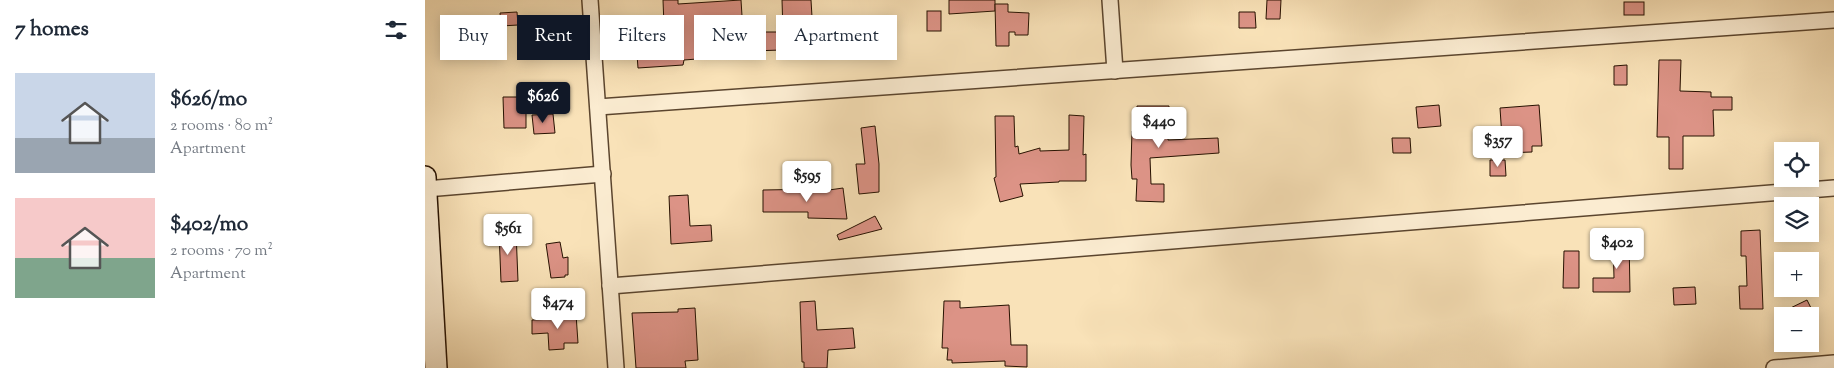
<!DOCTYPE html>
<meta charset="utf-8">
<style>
:root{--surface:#fff;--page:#f6f6f7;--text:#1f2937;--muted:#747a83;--accent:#111827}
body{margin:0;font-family:"Sorts Mill Goudy",serif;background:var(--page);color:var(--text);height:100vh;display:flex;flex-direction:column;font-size:19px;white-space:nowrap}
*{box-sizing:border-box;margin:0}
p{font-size:16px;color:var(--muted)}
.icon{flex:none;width:28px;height:28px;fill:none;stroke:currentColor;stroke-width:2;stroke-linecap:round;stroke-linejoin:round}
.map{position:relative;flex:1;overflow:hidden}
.details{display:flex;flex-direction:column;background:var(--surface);width:425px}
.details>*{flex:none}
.top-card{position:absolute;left:15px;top:15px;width:475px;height:45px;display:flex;gap:10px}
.tools{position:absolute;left:1349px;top:142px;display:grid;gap:10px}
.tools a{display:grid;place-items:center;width:45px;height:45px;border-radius:0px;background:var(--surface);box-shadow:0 2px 12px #0003;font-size:25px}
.price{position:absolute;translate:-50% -42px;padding:0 11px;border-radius:5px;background:#fff;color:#222;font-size:16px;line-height:32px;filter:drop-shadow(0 1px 2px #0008)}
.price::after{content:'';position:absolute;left:50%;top:30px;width:15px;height:11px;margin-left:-8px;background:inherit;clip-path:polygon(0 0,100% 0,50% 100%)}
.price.selected{background:var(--accent);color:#fff}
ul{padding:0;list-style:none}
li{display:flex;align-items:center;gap:15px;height:125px;padding:0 15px}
li span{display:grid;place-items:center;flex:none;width:140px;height:100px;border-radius:0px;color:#555}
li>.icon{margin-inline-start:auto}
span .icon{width:60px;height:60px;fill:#fffc;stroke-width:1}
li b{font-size:21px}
h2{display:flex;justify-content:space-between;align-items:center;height:60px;padding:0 15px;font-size:21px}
.chip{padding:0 18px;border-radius:0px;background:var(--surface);box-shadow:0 2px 12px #0003;font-size:18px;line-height:45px}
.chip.selected{background:var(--accent);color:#fff}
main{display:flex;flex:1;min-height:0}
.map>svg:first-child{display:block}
.building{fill:#dc9386;stroke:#261100}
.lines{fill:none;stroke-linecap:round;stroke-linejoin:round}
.street-casing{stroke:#5b452e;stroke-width:18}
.secondary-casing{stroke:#261100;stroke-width:24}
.street{stroke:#fbecd1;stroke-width:15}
.secondary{stroke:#fbecd1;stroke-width:21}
</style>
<main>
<section class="details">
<h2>7 homes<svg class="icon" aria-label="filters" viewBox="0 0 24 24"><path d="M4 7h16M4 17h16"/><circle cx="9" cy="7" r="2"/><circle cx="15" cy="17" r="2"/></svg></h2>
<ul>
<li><span style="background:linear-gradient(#c9d6e8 65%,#9aa5b1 0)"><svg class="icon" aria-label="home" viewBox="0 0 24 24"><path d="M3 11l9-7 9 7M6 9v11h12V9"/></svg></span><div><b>$626/mo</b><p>2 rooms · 80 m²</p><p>Apartment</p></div></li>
<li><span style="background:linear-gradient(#f6c9c9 60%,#7fa58c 0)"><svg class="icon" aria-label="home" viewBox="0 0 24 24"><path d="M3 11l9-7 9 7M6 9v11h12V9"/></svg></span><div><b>$402/mo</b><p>2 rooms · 70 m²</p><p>Apartment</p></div></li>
</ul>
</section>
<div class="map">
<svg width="1409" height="368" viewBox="0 0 1409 368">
<rect width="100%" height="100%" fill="#f9e2b8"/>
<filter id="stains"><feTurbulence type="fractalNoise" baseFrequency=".004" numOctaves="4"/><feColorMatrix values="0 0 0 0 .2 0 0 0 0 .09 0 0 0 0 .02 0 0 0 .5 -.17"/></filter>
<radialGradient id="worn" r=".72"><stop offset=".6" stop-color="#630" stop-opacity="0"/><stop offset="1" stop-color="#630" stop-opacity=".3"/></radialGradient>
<g class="building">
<path d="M238,0h15v4l63,-4 2,32h40l-1,-32h29l1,17 18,-1v21h-21l1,12 -58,2v-3l-55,4v7l-13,1 -1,5 -45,3 -3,-40 29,-2z"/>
<path d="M524,0h46v11l-46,3z"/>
<path d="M842,0h14l-1,19h-14z"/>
<rect x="1199" y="2" width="20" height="13"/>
<path d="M570,4h13v8l21,1 -1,22h-13v-3h-6v14h-13z"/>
<rect x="502" y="11" width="14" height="20"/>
<path d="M92,12l1,13 -17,1 -1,-13z"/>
<path d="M814,12h16l1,16h-17z"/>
<path d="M1234,60h22l-1,31 31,1v5h21v13h-19l1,26h-31v33h-14v-32h-12z"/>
<path d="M1202,65v20h-13v-19z"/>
<path d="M78,97h23v31h-22z"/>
<path d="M1014,105l2,21 -23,2 -2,-21z"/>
<path d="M1114,105l3,41h-10v6l-29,1 -3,-45z"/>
<path d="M712,106h32l-1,34 50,-2 1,15 -69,5 1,26h13v18l-28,-1 1,-22h-5l-1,-14 1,-34h4z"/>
<path d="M128,114l2,19 -21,1 -2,-19z"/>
<path d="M644,115l15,1 -1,39 3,-1v27h-27v1l-39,2 3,12 -23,6 -6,-24 2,-1 -1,-61h19l1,31 3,-1 1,8 21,-6v3l29,-1z"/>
<path d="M450,126l4,38v28l-20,2 -3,-30h9l-4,-36z"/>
<path d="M967,138h18l1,15h-18z"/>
<path d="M1065,160h15l1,16h-16z"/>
<path d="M418,188l4,31 -39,-1v-6h-45v-22l59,-1v2z"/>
<path d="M263,195l2,31 21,-1 1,16 -41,3 -2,-48z"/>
<path d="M450,216l7,13 -43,11 -2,-5z"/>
<path d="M1335,230l3,79h-23l-1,-23h8l-1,-30h-5v-25z"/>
<path d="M74,231h17l2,50 -17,1z"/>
<path d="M1188,238h16l1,54h-37v-14h21z"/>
<path d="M135,242l3,16 5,-1v18h-3v2l-14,1 -5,-34z"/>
<path d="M1139,251h15v37h-16z"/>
<path d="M1270,287l1,17 -22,1 -1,-17z"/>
<path d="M1382,300l8,16h-41z"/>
<path d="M390,301l2,29 36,-2 2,20 -27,2 -1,18h-23v-6h-2l-2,-60z"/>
<path d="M519,301h16v7l49,-3 2,40h16v22l-22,-1v-5l-53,2v-3h-5l1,-12h-6z"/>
<path d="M270,308l3,52 -13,1 1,7h-50l-4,-55 46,-1v-3z"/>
<path d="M151,314l2,29h-14v6l-15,1 -1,-17 -16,1v-14l23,-1v-3z"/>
</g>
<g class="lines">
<defs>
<g id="street">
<path d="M165,0l26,368"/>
<path d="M685,0l5,71"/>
<path d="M173,107l1236,-87"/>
<path d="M1,189l177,-15"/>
<path d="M185,286l1224,-98"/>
<path d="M1349,368l60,-5"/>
</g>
<path id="secondary" d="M0,177l11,191"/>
</defs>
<use href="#street" class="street-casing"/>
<use href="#secondary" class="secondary-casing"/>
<use href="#street" class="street"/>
<use href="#secondary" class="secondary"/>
</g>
<rect width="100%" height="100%" filter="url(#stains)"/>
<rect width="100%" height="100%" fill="url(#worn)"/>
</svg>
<div class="tools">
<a><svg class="icon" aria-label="locate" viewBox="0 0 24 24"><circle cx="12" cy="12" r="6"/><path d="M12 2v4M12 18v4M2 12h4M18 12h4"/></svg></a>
<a><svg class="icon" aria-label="layers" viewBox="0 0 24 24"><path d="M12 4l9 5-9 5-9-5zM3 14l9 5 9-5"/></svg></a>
<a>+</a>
<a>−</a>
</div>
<b class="price selected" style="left:118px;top:124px">$626</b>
<b class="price" style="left:734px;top:149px">$440</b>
<b class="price" style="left:1073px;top:168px">$357</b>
<b class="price" style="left:382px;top:203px">$595</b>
<b class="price" style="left:83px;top:256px">$561</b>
<b class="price" style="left:1192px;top:270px">$402</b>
<b class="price" style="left:133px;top:330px">$474</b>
<div class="top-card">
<a class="chip">Buy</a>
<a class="chip selected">Rent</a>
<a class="chip">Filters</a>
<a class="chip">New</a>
<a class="chip">Apartment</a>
</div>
</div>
</main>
